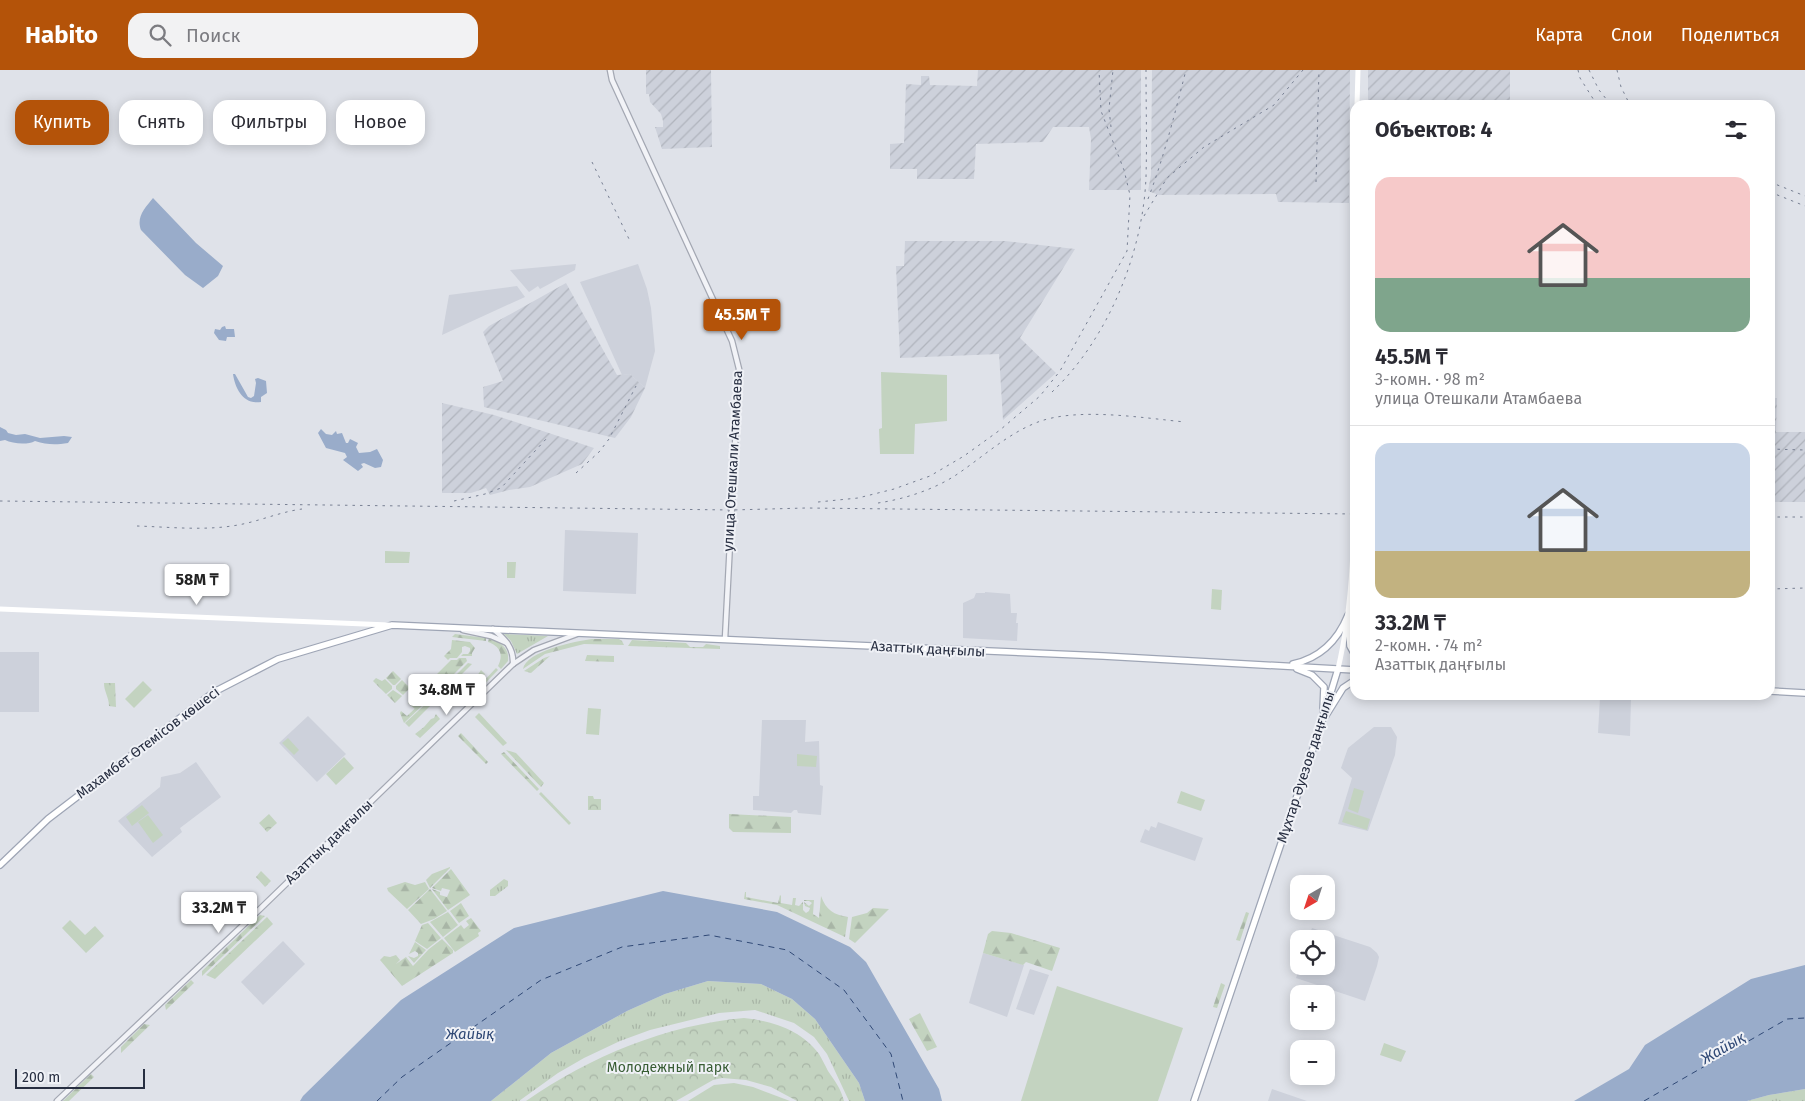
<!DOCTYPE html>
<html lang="ru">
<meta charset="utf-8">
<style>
:root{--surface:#fff;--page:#f2f2f3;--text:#2b2b33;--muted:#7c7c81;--line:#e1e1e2;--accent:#b45309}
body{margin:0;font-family:"Fira Sans",sans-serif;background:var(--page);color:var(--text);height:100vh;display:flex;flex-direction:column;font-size:19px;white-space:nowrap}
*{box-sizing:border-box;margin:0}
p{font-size:16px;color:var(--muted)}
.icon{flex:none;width:28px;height:28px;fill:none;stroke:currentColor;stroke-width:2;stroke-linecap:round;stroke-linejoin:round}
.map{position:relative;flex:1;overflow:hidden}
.drawer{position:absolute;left:1350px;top:30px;width:425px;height:600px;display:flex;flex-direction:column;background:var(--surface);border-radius:15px;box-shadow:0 2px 12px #0003}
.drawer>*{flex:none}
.guide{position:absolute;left:15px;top:30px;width:475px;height:45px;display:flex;gap:10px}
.needle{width:32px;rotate:219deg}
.buttons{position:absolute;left:1290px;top:805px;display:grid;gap:10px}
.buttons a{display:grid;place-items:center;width:45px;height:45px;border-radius:10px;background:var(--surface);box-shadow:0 2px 12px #0003;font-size:25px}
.scale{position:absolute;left:15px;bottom:12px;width:130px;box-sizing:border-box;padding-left:5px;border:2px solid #272e41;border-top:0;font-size:14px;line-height:18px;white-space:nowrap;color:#272e41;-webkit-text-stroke:4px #eff1f6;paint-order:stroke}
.price{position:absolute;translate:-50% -42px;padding:0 11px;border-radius:5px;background:#fff;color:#222;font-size:16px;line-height:32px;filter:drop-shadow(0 1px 2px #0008)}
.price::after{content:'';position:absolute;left:50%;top:30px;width:15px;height:11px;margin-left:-8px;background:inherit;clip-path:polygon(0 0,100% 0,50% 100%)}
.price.active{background:var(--accent);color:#fff}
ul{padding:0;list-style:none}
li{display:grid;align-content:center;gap:10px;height:265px;padding:0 25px}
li+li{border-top:1px solid var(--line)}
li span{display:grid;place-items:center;height:155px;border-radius:15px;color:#555}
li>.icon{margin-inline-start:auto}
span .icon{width:90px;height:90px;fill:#fffc;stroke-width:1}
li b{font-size:21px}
h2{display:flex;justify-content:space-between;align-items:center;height:60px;padding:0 25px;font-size:21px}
.tag{padding:0 18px;border-radius:15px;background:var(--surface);box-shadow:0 2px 12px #0003;font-size:18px;line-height:45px}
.tag.active{background:var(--accent);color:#fff}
header{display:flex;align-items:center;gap:30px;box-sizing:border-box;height:70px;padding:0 25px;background:var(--accent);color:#fff}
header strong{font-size:24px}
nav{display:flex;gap:28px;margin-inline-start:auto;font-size:18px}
.search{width:350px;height:45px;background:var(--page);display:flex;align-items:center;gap:12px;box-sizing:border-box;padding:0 18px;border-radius:15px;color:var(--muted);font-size:19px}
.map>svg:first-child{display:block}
.built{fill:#cdd1db}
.industrial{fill:url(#industrial-furrows)}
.grass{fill:url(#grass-tufts)}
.forest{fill:url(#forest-firs)}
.park{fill:url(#park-crowns)}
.pitch{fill:#c3d3c0}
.water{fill:#99acca}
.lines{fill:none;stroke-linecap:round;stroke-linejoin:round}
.ferry{stroke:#304976;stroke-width:1;stroke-dasharray:6 5;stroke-linecap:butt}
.tertiary-casing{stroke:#a4a8b3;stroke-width:7}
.primary-casing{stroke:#9ea5b5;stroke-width:8}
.tertiary{stroke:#f2f3f7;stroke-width:4.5}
.secondary{stroke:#fff;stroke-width:5}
.primary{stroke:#fff;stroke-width:5.5}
.rail{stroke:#788093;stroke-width:1;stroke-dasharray:2.5 5;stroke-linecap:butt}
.labels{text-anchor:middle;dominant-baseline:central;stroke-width:4;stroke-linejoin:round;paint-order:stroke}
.street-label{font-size:14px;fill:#272e41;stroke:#eff1f6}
.park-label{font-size:14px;fill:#385d34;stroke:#eff1f6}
.water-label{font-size:15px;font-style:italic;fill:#304976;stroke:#eff1f6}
</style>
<header>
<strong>Habito</strong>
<div class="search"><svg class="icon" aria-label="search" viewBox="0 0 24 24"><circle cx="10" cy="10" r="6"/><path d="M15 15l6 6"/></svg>Поиск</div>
<nav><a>Карта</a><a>Слои</a><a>Поделиться</a></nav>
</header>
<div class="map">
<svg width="1805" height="1031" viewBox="0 0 1805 1031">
<defs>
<pattern id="industrial-furrows" width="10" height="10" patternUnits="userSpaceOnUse" patternTransform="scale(1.25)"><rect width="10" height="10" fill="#cdd1db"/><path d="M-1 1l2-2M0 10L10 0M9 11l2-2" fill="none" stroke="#b0b4bd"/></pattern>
<pattern id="grass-tufts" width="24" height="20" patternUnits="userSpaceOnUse" patternTransform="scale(1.25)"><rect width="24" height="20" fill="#c3d3c0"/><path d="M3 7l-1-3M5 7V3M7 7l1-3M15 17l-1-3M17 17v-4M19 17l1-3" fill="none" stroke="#a8b5a6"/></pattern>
<pattern id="forest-firs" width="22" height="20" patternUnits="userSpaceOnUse" patternTransform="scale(1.25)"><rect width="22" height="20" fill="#c3d3c0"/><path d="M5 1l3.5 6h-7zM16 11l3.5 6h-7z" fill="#a8b5a6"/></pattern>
<pattern id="park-crowns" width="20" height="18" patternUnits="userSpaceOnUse" patternTransform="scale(1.25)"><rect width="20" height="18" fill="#c3d3c0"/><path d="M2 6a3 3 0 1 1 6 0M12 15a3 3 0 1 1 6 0" fill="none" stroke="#a8b5a6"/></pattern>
</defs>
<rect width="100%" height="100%" fill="#dfe2e9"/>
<g class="built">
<path d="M576,194l-1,6 -35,19 -2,-3 -9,6 -19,-22z"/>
<path d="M638,194l9,25 4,19 4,43 -10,37 -15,-14 -8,1 -42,-93z"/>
<path d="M517,216l8,11 -83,38 7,-40z"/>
<path d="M565,460l73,3 -2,61 -73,-3z"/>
<path d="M985,522l25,2 1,19h6l-1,10h2l-1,18 -54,-3v-35l11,-5 2,-5h9z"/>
<rect x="0" y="582" width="39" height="60"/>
<path d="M1600,627l31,1 -1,38 -32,-3z"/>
<path d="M308,646l38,38 -29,28 -38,-39z"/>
<path d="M762,650h44l-1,22 14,-1 1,44 3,1 -2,29 -23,-2 -1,-3h-3l-3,3 -38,-3v-14h6z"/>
<path d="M1374,657h17l6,10 -2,18 -27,76 -30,-7 14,-46 -11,-10 7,-20z"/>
<path d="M196,692l25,35 -41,31 2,4 -30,25 -34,-36 42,-34 1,-10 19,-4z"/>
<path d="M1158,752l45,16 -8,23 -55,-19 5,-13 4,2 2,-5 5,2z"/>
<path d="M1312,858l58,19 7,6 2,4 -2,9 -12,35 -69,-23 4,-12h26v-27h-18z"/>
<path d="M283,871l22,23 -42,41 -22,-23z"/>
<path d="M983,883l41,12 -17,52 -38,-14z"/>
<path d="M1030,899l19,6 -15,40 -18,-6z"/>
<path d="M1272,1019l35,12h-39z"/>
</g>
<g class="industrial">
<path d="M646,0h65l1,77 -50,2 -7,-22h8v-6l-2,-7 -11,-12 -1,-8h-3z"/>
<path d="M978,0h163v120h-52l2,-51 -2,-12h-36l-10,15 -67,2 -2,35h-57v-10h-27v-25l14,-1 2,-59 15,1v-9h8l1,9 47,1z"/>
<path d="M1152,0h198l-1,133 -71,-1 -2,-8 -117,1 -11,-4 3,-16z"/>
<rect x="1368" y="0" width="142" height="35"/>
<path d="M905,171h100l70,8 -55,89 36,35 -53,47 -4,-66 -99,4 -4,-92h8z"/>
<path d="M566,213l51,92 13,-1 15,14 -14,29 -16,21 -131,-31 -1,-20 20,-6 -20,-49 6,-6z"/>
<path d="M1770,328h7l-1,34h29v70h-35z"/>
<path d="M442,333l52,12 100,33 -12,16 -52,23 -21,3 -19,5 -4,-7 -15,5h-29z"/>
</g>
<g class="grass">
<path d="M504,564l44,2 -31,18 -6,-13z"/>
<path d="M504,809l4,2v5l-13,10h-5v-6z"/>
<path d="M708,911l53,3 31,15 23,20 44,64 6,18h-16l-22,-47 -13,-17 -20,-14 -39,-13 -36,3 -69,17 -30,11 -36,17 -26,15 -39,28h-28l60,-48 76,-42 38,-17z"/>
<path d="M1805,1019v12h-58l22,-6z"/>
</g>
<g class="forest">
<path d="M455,564l31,4v3l-34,-4z"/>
<path d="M489,568c11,4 21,10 19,23l-7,8 -3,-3c6,-11 2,-20 -10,-24z"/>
<path d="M592,569h27l3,2 2,4 -40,-1 -39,10 -22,15c3,-18 53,-28 69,-30z"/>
<path d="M452,570l18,2 5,6 -3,5v3h-11l2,-2h5l2,-3v-3l-5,-2 -3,1v5l-5,6h-7l-2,2 -4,-4 7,-7z"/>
<path d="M632,570l54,3 4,4h13l3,-3 14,2v3l-92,-3z"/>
<path d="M587,585l27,1v6l-29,-1z"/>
<path d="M550,586l-19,17 -7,-2 20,-13z"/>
<path d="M459,588h7l1,3 -25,25 -3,-1 -2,-11 14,-14h6z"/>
<path d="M468,593l4,1 -28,28 -2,-3z"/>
<path d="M496,598l2,2 -34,35 -3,-2 6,-6 2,2 -1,-2 10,-11 2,2 -1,-2z"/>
<path d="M481,600l4,4 -25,26 -5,-4 2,-2 2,1 2,-3 -1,-1 7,-7 1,1 8,-10 1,1z"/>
<path d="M393,601l8,8 -6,6h-2l-7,-7z"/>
<path d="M376,608l6,3 3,-2 7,7v3l-6,5 -13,-13z"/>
<path d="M402,610l8,8 -7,7 -7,-6v-3z"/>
<path d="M393,620l9,6 -7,7 -8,-8z"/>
<path d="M425,629l2,2 -23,22 -4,-10 1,-2 6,5z"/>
<path d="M430,630l3,3 -24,24 -4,-4z"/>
<path d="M479,643l28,30 -4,3 -28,-29z"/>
<path d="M436,644l4,5 -20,19 -5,-4 9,-7 7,-8 3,-1z"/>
<path d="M461,663l27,29 -2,2 -28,-28z"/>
<path d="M506,680l10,3 28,30 -3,4z"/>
<path d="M504,682l35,37 -2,2 -36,-37z"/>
<path d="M541,722l30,31 -2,2 -30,-31z"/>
<path d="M729,744l62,3v16l-58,-1 -4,-4z"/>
<path d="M450,797v1l-20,20 -4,-8 6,-6z"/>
<path d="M451,799l19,26 -22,15 -16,-21 8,3v3l7,2 3,-7 -8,-2 -1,3 -9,-3z"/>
<path d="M261,801l10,10 -6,6 -9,-10z"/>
<path d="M405,812l10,3 10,-3 4,7 -22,20 -19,-18 -1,-3z"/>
<path d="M430,819l17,22 -13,8 -13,5 -13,-14z"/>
<path d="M745,822h1v5l32,6 2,-8 1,1v7l11,2 1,-7h3l-1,7 4,1 4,-4v8l3,3 3,-2 1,-3 -5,-2 -1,-4 5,4 3,-3 -3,-2h-5v-1h10l-1,14 6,4 2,-22c5,14 13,19 27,21l-3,20 -68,-32 -33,-6z"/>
<path d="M461,833l8,13 -10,7 -9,-12z"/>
<path d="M873,838l16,1 -34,34 -6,-4 3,-22 15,-4z"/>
<path d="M448,842l10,13 -15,12 -13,-15z"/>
<path d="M1246,842l3,1 -9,28 -4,-1z"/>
<path d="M260,845l5,1 -63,60v-5z"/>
<path d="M267,847l6,7 -58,55 -9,-4z"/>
<path d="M471,848l10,13 -3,2 1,3 -24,16 -11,-14 17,-13 3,4 5,-4 -3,-4z"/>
<path d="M428,853l13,15 -14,11 -12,-8 7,-16z"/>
<path d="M992,861l19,2 49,15 -8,23 -26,-9 -3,3 -40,-12 5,-19z"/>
<path d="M442,869l11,11v3l-51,33 -22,-26 4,-4 6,1 6,-2 4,5 -4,4 10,-7 7,9 16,-17z"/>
<path d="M415,872l11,8 -12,13 -6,-7 6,2 4,-2v-3l-3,-2 -6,3z"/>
<path d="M191,910l3,3 -28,27 -1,-5z"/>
<path d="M1221,913l4,2 -8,23 -4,-1z"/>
<path d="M920,943l17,34 -10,4 -18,-32z"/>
<path d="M144,954l6,1 -29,28v-6z"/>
<path d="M91,1004l3,3 -25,24h-6z"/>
</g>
<g class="park">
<path d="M104,613h11l1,24 -7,-1c0,-9 -5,-14 -5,-23z"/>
<path d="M422,619l6,7 -13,13 -7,-6z"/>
<path d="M588,726h5l1,3h7v11h-13z"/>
<path d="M269,744l8,9 -10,9 -8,-9z"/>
<path d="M744,948c28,3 57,12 75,36 3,5 6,11 9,17 7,10 13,18 16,30h-47l-26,-14 -25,-7 -24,-2 -9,2 -37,21h-150c65,-45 140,-76 218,-83z"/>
</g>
<g class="pitch">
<path d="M881,302l66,3v46l-32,3 -1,30h-34l-1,-25 3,-1z"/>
<path d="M385,481l25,1 -1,11h-24z"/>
<path d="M507,492h9l-1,16h-8z"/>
<path d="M203,504l26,1 -1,11 -26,-1z"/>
<path d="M1212,519l10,1 -1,20 -10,-1z"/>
<path d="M143,611l9,9 -18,18 -9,-9z"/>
<path d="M588,638l13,1 -2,26 -13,-1z"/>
<path d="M288,668l11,12 -5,5 -12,-12z"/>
<path d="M797,684l20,2 -1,11 -19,-1z"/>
<path d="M344,687l10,11 -18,17 -10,-11z"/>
<path d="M1354,718l10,3 -6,22 -10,-4z"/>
<path d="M1181,721l24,9 -4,11 -24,-8z"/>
<path d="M142,735l7,8 -17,13 -6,-9z"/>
<path d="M1346,741l24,8 -3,11 -25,-8z"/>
<path d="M148,745l15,20 -10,8 -15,-21z"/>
<path d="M70,850l15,15 10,-9 9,10 -18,17 -24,-25z"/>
<path d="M1057,916l126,42 -25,73h-137z"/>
<path d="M1384,973l22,8 -5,11 -21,-7z"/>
<path d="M734,1013l19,4 37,14h-102l26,-16z"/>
</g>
<g class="water">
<path d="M153,128l43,45 27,23 -5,10 -15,12 -18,-13 -44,-45c-5,-13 4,-22 12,-32z"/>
<path d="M225,256l1,3h8l1,8h-8l-1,4 -7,-1 -5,-7 1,-4 5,1 2,-3z"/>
<path d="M233,304h2l13,23 3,1 3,-2 2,-13 -1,-4 3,-1 8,3 1,12 -6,4v5c-17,3 -26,-13 -28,-28z"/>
<path d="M0,357l6,3 2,3 8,2 9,-1 15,4 24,-2 8,1 -4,6c-12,2 -21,2 -33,-2 -7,4 -22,3 -30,-1l-5,1z"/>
<path d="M321,359l5,5 6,1 4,-4 1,3 5,-1 4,10h2l2,-4 8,4 -2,4 3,6 11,-1 7,-3 6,11 -2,7 -6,1 -11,-5 -3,1 2,3 -5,4 -15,-11 4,-3 -2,-4 -19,-5 -8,-15z"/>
<path d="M663,821l114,21 73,35 16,15 73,127 3,12h-77l-6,-18 -44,-64 -23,-20 -31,-15 -53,-3 -43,13 -38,17 -76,42 -60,48h-191l3,-5 98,-96 113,-72z"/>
<path d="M1805,895v124l-36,6 -22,6h-173l55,-32 16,-24 106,-66z"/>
</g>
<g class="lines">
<g class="ferry">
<path d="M377,1031l25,-24 139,-97 81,-33 87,-12 78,15 57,40 47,64 12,47"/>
<path d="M1644,1031l143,-82 18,-1"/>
</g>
<defs>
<g id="tertiary">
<path d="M610,0l2,10 120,261 7,28 -14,270"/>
<path d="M493,559c12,10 21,19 20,35"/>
<path d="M463,560l28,6 16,7"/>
<path d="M57,1031l203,-192 253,-245 21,-14 43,-16"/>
</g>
<g id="primary">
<path d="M1348,548l2,28 5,9"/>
<path d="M1293,594c27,-6 45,-24 55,-49"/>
<path d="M1297,599l15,6 12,12 -1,23"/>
<path d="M1770,621l35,2"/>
<path d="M1325,647l18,-29 12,-8"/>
<path d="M0,795l48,-46 166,-127 64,-33 114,-34 711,31 252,14"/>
<path d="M1194,1031l126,-373 18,-59"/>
</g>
</defs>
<use href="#tertiary" class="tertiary-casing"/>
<use href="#primary" class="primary-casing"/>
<use href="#tertiary" class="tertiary"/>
<g class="secondary">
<path d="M1357,35l1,-35"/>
<path d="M0,539l389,16"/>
<path d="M1338,599c19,-81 16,-165 17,-248"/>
</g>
<use href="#primary" class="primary"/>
<g class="rail">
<path d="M1578,0l2,8 17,27"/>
<path d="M1589,0l10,20 12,15"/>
<path d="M1617,0l4,17 9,18"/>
<path d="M1111,57l-2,-18 4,-39"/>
<path d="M592,92l37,77"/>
<path d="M1316,112l3,-112"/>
<path d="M1770,112l35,14"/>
<path d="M1770,122l35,14"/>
<path d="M1148,129c16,-42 27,-86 38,-129"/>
<path d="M1144,146l23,-38 37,-31 70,-42 29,-35"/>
<path d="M1052,322c56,-53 91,-139 94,-215 1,-36 0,-72 0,-107"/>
<path d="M1770,379l35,1"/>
<path d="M576,403l23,-21 10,-13 27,-53"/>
<path d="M0,431l732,9 74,-2 549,6"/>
<path d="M454,431l31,-7 16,-6 46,-50"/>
<path d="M818,432l40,-4 36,-9 36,-13 34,-20 36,-26 40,-34 20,-25 67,-120 3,-56 -6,-25 -23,-59 -2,-41"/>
<path d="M878,433c27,-4 58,-14 81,-30 26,-18 50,-40 79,-51 40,-15 105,-4 147,0"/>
<path d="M1770,447h35"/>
<path d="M137,456c33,1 68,5 101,-1 22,-4 42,-13 64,-16"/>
<path d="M1770,519l35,-1"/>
</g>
</g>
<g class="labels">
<g class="street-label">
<text transform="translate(733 391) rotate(-87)">улица Отешкали Атамбаева</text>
<text transform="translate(928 579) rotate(3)">Азаттық даңғылы</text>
<text transform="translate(148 673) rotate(-37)">Махамбет Өтемісов көшесі</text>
<text transform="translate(1306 697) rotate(-72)">Мұхтар Әуезов даңғылы</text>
<text transform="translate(329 772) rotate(-44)">Азаттық даңғылы</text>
</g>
<g class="park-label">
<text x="668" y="997">Молодежный парк</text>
</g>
<g class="water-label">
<text x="470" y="964">Жайық</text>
<text transform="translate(1723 978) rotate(-30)">Жайық</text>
</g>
</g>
</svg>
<div class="buttons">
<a><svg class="needle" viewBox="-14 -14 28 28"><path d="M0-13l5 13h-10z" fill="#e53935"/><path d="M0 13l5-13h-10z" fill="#7c7c81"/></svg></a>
<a><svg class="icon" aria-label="locate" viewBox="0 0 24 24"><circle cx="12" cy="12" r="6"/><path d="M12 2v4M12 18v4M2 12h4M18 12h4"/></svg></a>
<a>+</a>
<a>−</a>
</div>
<div class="scale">200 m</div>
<b class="price active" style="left:742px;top:271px">45.5M ₸</b>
<b class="price" style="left:197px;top:536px">58M ₸</b>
<b class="price" style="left:447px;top:646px">34.8M ₸</b>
<b class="price" style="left:219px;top:864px">33.2M ₸</b>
<div class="guide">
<a class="tag active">Купить</a>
<a class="tag">Снять</a>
<a class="tag">Фильтры</a>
<a class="tag">Новое</a>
</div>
<section class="drawer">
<h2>Объектов: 4<svg class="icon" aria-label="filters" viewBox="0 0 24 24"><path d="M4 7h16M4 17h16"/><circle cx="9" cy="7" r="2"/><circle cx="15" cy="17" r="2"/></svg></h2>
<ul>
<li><span style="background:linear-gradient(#f6c9c9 65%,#7fa58c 0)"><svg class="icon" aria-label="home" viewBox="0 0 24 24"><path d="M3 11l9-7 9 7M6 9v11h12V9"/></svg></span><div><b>45.5M ₸</b><p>3-комн. · 98 m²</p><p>улица Отешкали Атамбаева</p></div></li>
<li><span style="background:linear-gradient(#c9d6e8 70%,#c2b280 0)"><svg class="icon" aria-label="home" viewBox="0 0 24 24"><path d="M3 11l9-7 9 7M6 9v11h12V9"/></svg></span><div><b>33.2M ₸</b><p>2-комн. · 74 m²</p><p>Азаттық даңғылы</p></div></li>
</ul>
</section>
</div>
